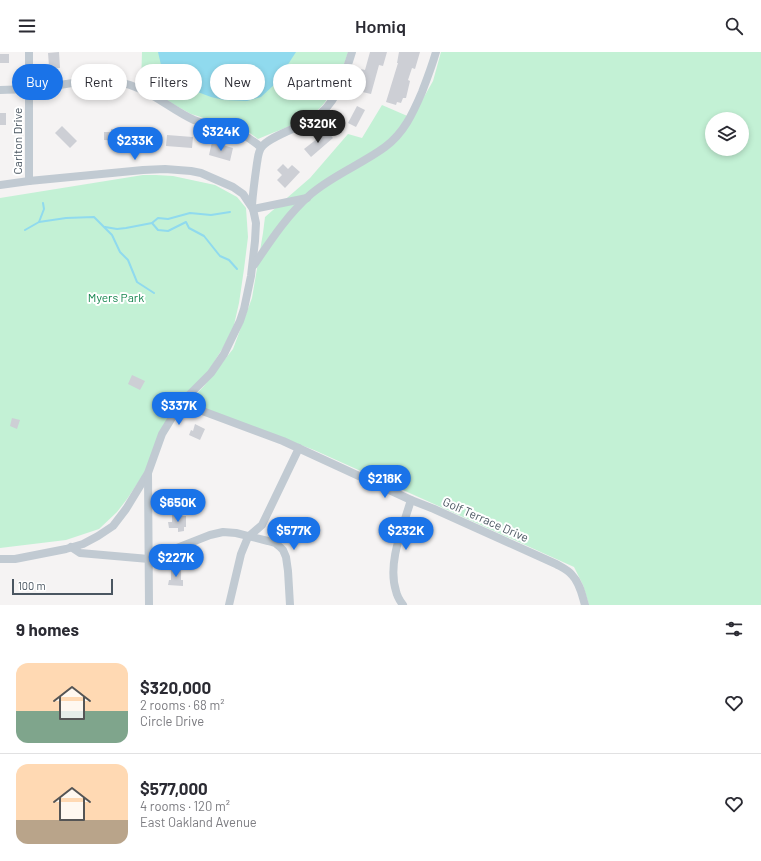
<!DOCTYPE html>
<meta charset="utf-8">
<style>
:root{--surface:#fff;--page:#f2f2f3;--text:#2b2b33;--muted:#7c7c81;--line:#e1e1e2;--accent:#1a73e8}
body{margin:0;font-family:Barlow,sans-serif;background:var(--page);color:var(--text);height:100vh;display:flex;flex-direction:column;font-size:15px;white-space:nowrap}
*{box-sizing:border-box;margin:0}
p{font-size:13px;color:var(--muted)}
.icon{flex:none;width:22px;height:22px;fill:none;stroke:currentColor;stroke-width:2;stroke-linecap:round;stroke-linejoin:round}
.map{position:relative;height:553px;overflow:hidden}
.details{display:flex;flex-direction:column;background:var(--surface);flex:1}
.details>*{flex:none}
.hud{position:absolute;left:12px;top:12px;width:400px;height:36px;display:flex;gap:8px}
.tools{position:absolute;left:705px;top:60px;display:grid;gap:8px}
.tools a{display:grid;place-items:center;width:44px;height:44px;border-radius:50%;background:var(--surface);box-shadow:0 2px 6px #0003;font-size:20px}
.scale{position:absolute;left:12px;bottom:10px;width:101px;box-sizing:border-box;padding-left:4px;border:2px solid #4a5661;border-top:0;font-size:11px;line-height:14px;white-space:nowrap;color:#4a5661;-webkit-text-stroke:3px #fff;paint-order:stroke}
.price{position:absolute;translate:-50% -34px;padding:0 9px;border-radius:14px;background:var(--accent);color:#fff;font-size:13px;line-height:26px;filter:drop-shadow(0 1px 2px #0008)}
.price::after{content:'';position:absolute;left:50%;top:24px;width:12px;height:9px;margin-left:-6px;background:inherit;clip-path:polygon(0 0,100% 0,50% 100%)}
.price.active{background:#222;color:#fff}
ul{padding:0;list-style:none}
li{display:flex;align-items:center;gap:12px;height:100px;padding:0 16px}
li+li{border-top:1px solid var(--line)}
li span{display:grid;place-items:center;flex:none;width:112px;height:80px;border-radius:12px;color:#555}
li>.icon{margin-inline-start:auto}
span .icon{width:48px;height:48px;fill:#fffc;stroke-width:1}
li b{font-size:17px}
h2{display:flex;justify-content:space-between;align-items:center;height:48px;padding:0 16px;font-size:17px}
.chip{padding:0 14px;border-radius:18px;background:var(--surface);box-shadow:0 2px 6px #0003;font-size:14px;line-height:36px}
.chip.active{background:var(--accent);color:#fff}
header{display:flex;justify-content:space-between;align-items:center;height:52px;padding:0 16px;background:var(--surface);font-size:18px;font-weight:600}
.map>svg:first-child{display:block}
.green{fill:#c3f1d5;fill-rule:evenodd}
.water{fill:#90daee}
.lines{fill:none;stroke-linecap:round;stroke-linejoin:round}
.stream{stroke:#90daee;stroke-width:2}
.building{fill:#cdcfd5}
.minor{stroke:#c1cad2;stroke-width:8}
.labels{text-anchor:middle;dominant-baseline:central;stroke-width:4;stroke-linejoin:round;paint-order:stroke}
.street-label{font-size:12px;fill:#4a5661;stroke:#fff}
.park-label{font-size:12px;fill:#17864f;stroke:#fff}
</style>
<header><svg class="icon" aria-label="menu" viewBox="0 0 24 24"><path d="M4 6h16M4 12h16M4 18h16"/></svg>Homiq<svg class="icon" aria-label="search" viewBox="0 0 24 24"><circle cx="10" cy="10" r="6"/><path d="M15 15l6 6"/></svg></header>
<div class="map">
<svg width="761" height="553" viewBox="0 0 761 553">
<rect width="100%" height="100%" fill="#f5f3f3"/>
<g class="green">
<path d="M142,0h206c-6,20 -17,49 -34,61 -17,11 -37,18 -56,26l-11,-8 -14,-6 -26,-6 -16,-5 -18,-10 -10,-7 -22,-13z"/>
<path d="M441,0h320v553h-172l-6,-20 -9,-18 -260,-117 -126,-47 16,-17 29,-37 19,-51 11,-65 2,-16 45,-39 38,-44 14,4 20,-33 30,13 21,-37zM712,67h30v30h-30z"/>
<path d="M143,123h13l17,1 42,9 22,12 9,11 2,29 -4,32 -5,34 -5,22 -10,21 -18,29 -21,22 -40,75 -18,27 -10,13 -18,17 -33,11 -66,8v-350z"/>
</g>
<path class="water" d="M158,0h138l-20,31 -15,14 -14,4 -23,-1 -13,-3 -16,-6 -34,-26z"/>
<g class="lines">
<g class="stream">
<path d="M39,170l5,-13 -1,-6"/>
<path d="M152,171l6,7 10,1 18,-9 3,6 15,8 16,20 9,4 8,9"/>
<path d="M105,175l12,2 9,-1 26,-5 6,-5 10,1 22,-6 21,2 19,-3"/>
<path d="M25,178l14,-8 27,-4 28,-1 18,18 8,17 8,8 9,22 17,11"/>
</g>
</g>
<g class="building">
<path d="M59,0l1,16 -9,1v-3h-2l-1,-13z"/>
<path d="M370,0h17l-4,14 -4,-1 -8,29 -13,-3 1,-4 -3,-1 5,-17 4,1z"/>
<path d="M399,0h21l-5,17 -3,-1 -4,12 2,1 -4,17h-3l-2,5 -4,-1 -1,3 -10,-3 12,-39h-1z"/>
<rect x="0" y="2" width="9" height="9"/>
<path d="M357,54l8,4 -9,17 -8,-4z"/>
<rect x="0" y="61" width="6" height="12"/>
<path d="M62,74l15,15 -7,7 -15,-15z"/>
<path d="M111,77l8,1v3h6v8l-21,-1v-8h7z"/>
<path d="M327,79l6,7 -22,19 -7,-8z"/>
<path d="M167,83l26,2 -1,11 -26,-2z"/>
<path d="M212,90l21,6 -3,13 -21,-6z"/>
<path d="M283,112l5,5 4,-4 8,7 -15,16 -8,-8 5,-5 -5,-5z"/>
<path d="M132,323l13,6 -5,9 -12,-6z"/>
<path d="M12,366l8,2 -3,9 -7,-3z"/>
<path d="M195,372l10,5 -5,11 -11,-5 2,-5 2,1z"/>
<path d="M172,462h6l1,2h7v11h-2v4l-6,1v-4h-9l-1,-6h4z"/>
<path d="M171,516h10v12h2v6l-15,-1 1,-5h2z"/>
</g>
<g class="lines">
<g class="minor">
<path d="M29,0v129"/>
<path d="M0,38c14,-1 29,0 43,-2 28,-5 59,-12 87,-3 24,8 42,25 64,35 12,5 24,5 36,8 12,4 21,12 31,19"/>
<path d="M0,133l29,-4 114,-11 22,-1 26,2 10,2 32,14 10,7 10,15 3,14 -1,18 -4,35 -7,33 -4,12 -16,33 -13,19 -30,30 -19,31 -14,39 -22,36 -13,17 -15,10 -15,8 -17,5 -51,10h-15"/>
<path d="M252,153c1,-14 3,-28 5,-42 1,-5 1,-10 4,-15 6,-11 40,-21 52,-29 24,-15 31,-42 39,-67"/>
<path d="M253,157l54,-11"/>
<path d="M254,213c17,-25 34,-51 57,-71 22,-19 51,-30 74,-47 19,-14 28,-34 37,-55 5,-13 10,-26 14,-40"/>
<path d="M181,351l102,38 128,59 23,9 122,55c5,3 12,6 16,11 8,8 10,20 13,30"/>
<path d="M148,422l1,131"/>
<path d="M71,495l9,6 69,6 61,-24 13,-3 13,1 32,8 7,2 5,4 3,3 3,7 2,14 2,34"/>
<path d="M229,553l12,-51 7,-17 14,-12 37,-77"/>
<path d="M403,553c-3,-4 -6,-9 -7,-14 -9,-28 7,-64 15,-91"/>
</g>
</g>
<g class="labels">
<g class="street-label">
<text transform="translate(17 89) rotate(-90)">Carlton Drive</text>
<text transform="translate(486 467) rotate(24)">Golf Terrace Drive</text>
</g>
<g class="park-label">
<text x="116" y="245">Myers Park</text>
</g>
</g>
</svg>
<div class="tools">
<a><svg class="icon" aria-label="layers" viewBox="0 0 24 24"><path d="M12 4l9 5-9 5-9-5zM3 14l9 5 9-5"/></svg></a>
</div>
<div class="scale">100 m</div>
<b class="price active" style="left:318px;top:92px">$320K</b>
<b class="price" style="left:221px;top:100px">$324K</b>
<b class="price" style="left:135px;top:109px">$233K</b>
<b class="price" style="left:179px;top:374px">$337K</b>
<b class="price" style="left:385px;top:447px">$218K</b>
<b class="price" style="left:178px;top:471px">$650K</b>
<b class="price" style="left:294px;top:499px">$577K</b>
<b class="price" style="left:406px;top:499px">$232K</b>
<b class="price" style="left:176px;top:526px">$227K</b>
<div class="hud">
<a class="chip active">Buy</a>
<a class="chip">Rent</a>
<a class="chip">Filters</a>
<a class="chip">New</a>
<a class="chip">Apartment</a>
</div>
</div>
<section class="details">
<h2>9 homes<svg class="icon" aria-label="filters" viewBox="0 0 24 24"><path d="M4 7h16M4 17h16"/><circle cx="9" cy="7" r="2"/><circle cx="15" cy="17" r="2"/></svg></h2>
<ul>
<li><span style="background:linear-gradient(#ffd9b3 60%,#7fa58c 0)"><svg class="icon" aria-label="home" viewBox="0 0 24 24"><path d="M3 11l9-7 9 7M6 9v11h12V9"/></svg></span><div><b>$320,000</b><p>2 rooms · 68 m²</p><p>Circle Drive</p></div><svg class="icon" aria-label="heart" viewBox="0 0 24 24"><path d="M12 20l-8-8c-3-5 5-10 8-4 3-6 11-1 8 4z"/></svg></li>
<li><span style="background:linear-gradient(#ffd9b3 70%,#b9a48a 0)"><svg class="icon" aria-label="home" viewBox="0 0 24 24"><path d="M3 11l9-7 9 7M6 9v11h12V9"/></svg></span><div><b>$577,000</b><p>4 rooms · 120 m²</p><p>East Oakland Avenue</p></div><svg class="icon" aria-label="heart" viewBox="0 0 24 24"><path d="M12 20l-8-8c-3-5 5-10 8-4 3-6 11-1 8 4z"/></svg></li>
</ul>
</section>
